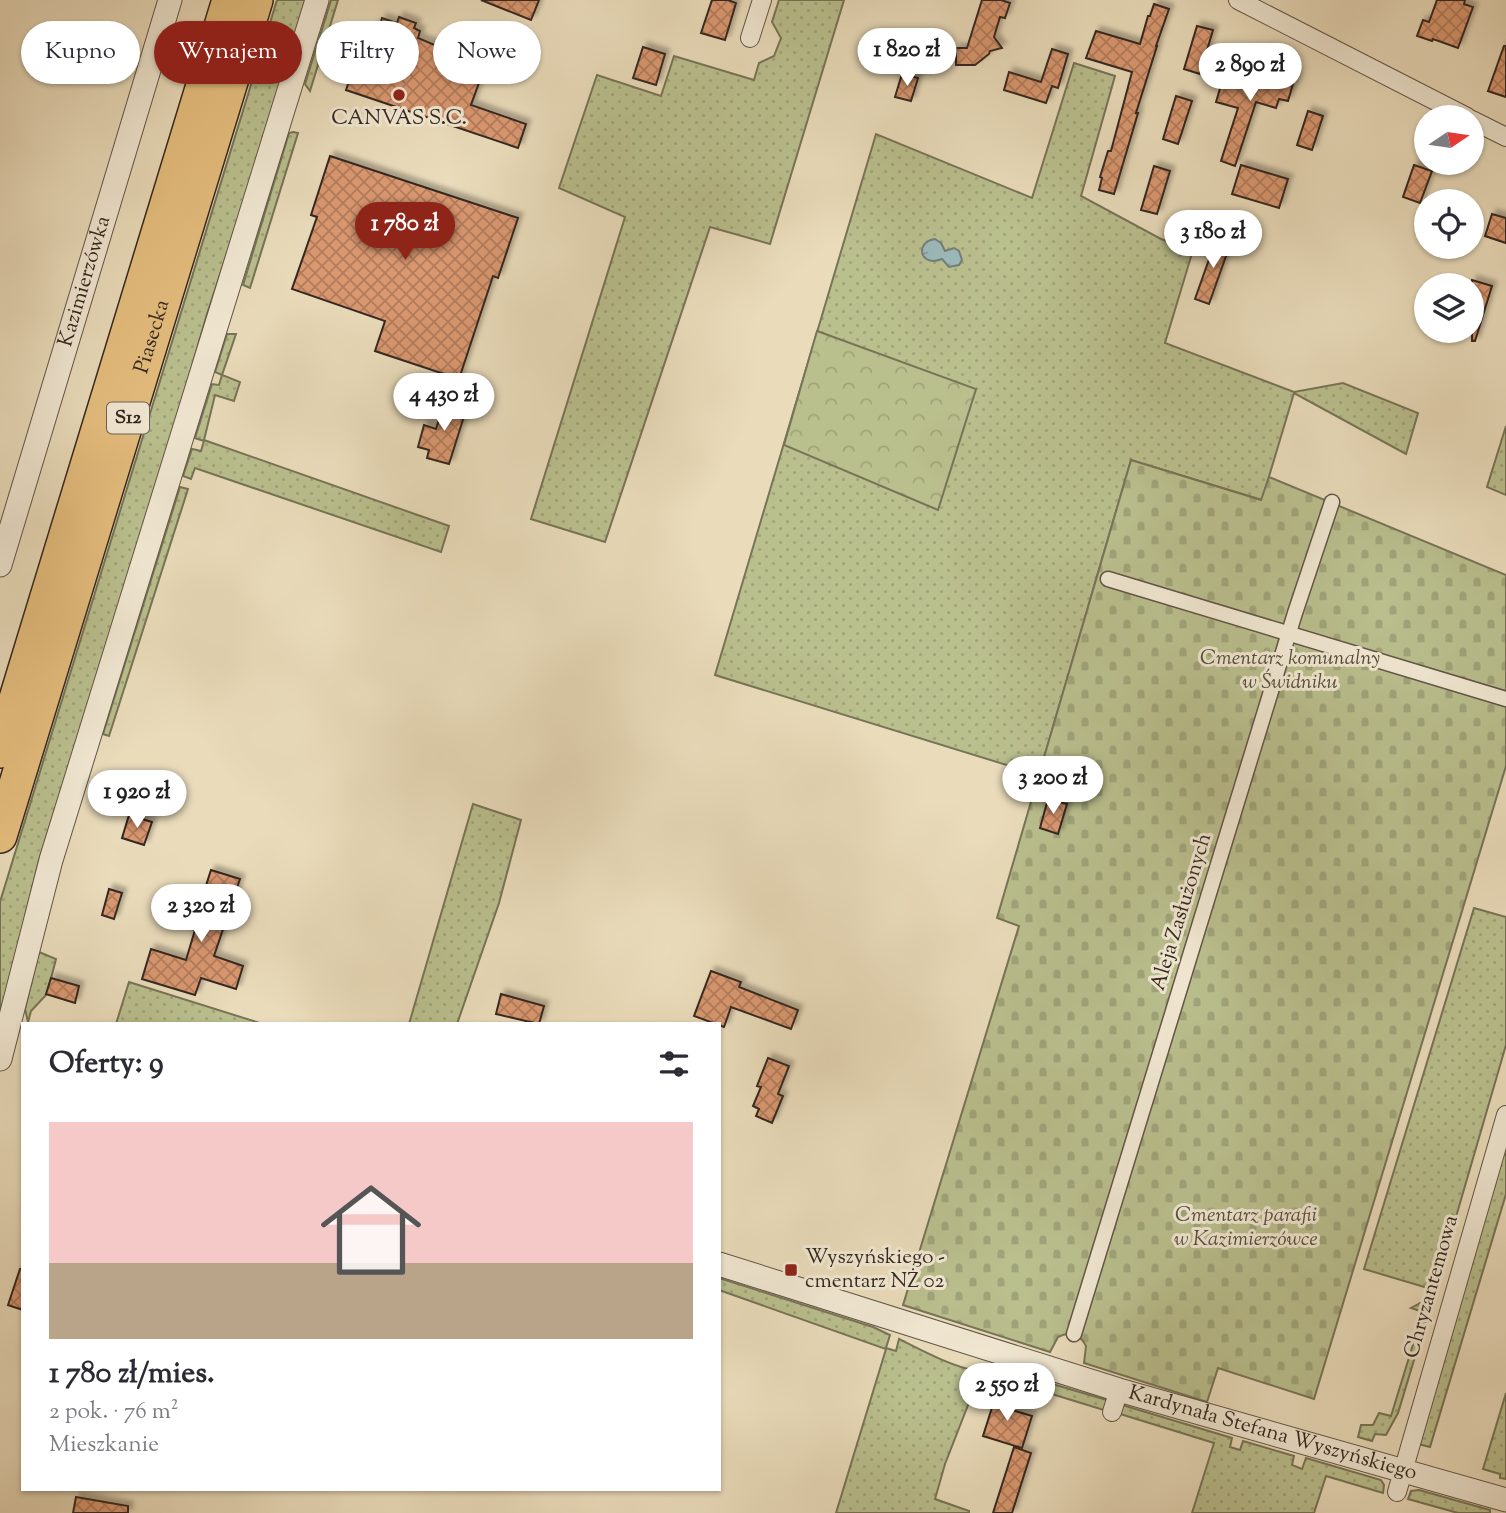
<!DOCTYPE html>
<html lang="pl">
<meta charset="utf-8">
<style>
:root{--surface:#fff;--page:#f2f2f3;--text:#2b2b33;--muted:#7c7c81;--line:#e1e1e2;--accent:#8f2418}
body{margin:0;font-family:"Sorts Mill Goudy",serif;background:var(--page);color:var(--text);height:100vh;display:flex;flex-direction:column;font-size:26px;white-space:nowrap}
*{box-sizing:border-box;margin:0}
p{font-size:23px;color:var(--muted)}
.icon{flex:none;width:38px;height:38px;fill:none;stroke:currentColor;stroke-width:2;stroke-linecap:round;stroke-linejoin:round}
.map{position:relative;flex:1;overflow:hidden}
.details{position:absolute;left:21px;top:1022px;width:700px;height:469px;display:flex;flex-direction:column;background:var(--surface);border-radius:0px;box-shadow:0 2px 5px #0004}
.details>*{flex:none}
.guide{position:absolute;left:21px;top:21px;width:700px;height:63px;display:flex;gap:14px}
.needle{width:46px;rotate:77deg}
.buttons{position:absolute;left:1414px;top:105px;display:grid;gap:14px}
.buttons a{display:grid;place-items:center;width:70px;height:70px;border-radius:50%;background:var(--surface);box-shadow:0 2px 5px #0004;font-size:35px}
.price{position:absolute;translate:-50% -60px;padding:0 16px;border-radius:24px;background:#fff;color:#222;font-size:23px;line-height:46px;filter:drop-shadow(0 2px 4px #0008)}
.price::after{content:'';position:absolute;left:50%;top:42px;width:21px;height:16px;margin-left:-10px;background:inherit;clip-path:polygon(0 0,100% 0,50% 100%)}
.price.on{background:var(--accent);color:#fff}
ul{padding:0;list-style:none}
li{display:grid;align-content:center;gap:14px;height:371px;padding:0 28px}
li+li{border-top:2px solid var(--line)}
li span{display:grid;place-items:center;height:217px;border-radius:0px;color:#555}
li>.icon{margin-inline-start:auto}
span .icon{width:126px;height:126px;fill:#fffc;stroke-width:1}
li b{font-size:30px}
h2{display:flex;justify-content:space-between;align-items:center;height:84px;padding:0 28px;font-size:30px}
.tag{padding:0 24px;border-radius:32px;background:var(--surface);box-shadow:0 2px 5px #0004;font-size:24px;line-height:63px}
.tag.on{background:var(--accent);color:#fff}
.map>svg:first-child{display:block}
.grass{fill:url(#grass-dots);stroke:#777457;stroke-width:2}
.forest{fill:url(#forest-crowns);stroke:#777457;stroke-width:2}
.cemetery{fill:url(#cemetery-stones);stroke:#777457;stroke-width:2}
.water{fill:url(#water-ripples);stroke:#727f7c;stroke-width:2}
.building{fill:url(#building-cross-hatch);stroke:#342820;stroke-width:2;filter:url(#shadow)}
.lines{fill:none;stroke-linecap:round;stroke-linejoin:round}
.pedestrian-casing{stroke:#625547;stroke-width:17}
.minor-casing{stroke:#625547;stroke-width:20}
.tertiary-casing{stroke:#625547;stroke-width:25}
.motorway-casing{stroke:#342820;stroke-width:36}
.pedestrian{stroke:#f1e8d3;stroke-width:14}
.minor{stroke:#f1e8d3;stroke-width:18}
.tertiary{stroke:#f1e8d3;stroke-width:23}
.motorway{stroke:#e5be7e;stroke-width:33}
.poi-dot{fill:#8f2418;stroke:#f1e8d3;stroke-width:2.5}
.labels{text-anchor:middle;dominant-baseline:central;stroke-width:6;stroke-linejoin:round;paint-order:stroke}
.shield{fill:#f1e8d3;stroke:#6d6256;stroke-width:2}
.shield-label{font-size:19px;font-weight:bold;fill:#342820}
.poi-label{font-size:21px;fill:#342820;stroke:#f1e8d3}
.street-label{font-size:21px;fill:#342820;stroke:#f1e8d3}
.park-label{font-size:21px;font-style:italic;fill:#564e3c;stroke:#f1e8d3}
</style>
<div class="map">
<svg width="1506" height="1513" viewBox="0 0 1506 1513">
<defs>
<pattern id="grass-dots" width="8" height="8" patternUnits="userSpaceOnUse" patternTransform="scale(1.75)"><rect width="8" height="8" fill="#babf8e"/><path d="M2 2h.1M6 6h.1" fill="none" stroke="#a0a47a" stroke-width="1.8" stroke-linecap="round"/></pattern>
<pattern id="forest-crowns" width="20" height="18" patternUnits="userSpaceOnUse" patternTransform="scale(1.75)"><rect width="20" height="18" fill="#babf8e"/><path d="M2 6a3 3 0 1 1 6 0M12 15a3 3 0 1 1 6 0" fill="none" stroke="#a0a47a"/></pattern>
<pattern id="cemetery-stones" width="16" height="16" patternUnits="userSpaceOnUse" patternTransform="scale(1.75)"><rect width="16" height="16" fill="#babf8e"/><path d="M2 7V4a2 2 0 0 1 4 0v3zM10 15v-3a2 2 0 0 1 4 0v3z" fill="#a0a47a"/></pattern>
<pattern id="water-ripples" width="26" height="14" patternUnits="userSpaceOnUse" patternTransform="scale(1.75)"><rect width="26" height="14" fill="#9cb9ba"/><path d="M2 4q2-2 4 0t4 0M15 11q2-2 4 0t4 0" fill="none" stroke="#809697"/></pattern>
<pattern id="building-cross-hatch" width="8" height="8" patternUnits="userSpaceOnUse" patternTransform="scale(1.75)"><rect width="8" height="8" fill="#da9870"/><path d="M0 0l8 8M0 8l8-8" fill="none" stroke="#b27c5c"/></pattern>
<filter id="shadow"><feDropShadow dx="4.5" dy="-4.5" stdDeviation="2" flood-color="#0004"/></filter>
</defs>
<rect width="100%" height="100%" fill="#eadcbb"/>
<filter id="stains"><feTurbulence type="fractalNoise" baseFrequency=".00286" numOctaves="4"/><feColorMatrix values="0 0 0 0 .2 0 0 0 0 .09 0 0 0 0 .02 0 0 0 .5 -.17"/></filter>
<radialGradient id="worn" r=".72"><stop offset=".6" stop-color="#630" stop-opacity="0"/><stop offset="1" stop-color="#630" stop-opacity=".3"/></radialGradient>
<g class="grass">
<path d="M277,0h29l-33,113 -66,201 -44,152 -124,394 -39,159v-117z"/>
<path d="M331,0h7l-28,91 -5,-7z"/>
<path d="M779,0h65l-74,244 -60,-17 -105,315 -74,-23 94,-302 -66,-29 38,-113 64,21 13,-40 80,24 5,-17 15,-7 7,-18 -9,-16z"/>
<path d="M1074,63l41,13 -34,120 80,43 32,11 -28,93 129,49 49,-9 75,30 -12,41 -112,-61 -32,107 -131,-40 -92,315 -324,-100 161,-541 156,64z"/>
<path d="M293,132l5,1 -48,155 -7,-3 46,-152z"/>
<path d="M227,334h9l-14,41 18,7 -6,19 -19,-6 -11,45 245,86 -8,26 -246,-84 -4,11 -8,-3 9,-27 9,2 3,-10 -9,-3 17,-54 7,1 3,-10 -7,-3z"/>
<path d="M1506,426v69l-19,-8z"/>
<path d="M180,487l8,2 -79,247 -6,-2z"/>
<path d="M473,804l48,16 -22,83 -42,121h-48z"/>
<path d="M1474,908l32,9v128l-71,244h-4l-67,-20z"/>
<path d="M39,952l17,7 -9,35 -16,17 -3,11 -3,-13z"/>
<path d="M129,982l134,42h-147z"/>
<path d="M1506,1142v52l-76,253 -12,-3z"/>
<path d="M719,1278l154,49 17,8 -4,13 10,3 3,-12c22,11 55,29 79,32 14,2 29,-1 44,3l-2,10 -39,-12 -36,92 -10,35 34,12v2h-133l50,-164 -167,-59z"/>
<path d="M1420,1303l10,4 -32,106 -12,22 -11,-1 -3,7 -14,-4 3,-12h12l6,-12 12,3 32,-104 -12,-4z"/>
<path d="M1032,1378l78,23 -3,10 -78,-24z"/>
<path d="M1506,1393v86l-6,-1v-4l-17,-5z"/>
<path d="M1119,1404l113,34 -2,9 10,3 3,-9 51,15 -2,9 10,4 4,-11 75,22 3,5 -1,8 -57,-17 -12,37h-122l22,-70 -97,-30z"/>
<path d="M1419,1490l71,20v3h-32l-50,-14 3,-8z"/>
</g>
<path class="forest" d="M817,331l159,58 -38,121 -154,-65z"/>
<path class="cemetery" d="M1131,460l130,40 8,-23 237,98v191l-192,633 -96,-31 -11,34 -123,-39 2,-17c-6,-12 -17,-15 -28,-9l-8,15 -147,-47 116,-379 -22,-8z"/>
<path class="water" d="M935,239l6,4 4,8 9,-3 5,3 3,9 -3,5 -10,2 -7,-8c-22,9 -28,-17 -7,-20z"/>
<g class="building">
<path d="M481,0h58l-8,20z"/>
<path d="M712,0h16l8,3 -11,37 -24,-7z"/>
<path d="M982,0h19l9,3 -5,15 -5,-1 -6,20 8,11 -12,3 -1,3 -14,11h-19v-17h11z"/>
<path d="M1437,0h28l-1,4 9,3 -15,41 -25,-9 -1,2 -15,-5 6,-16 6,2z"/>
<path d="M1154,4l15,5 -13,37h1l-21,67h2l-24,81 -15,-4 3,-12 -2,-1 8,-26h3l21,-79 -46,-14 10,-27 44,13 8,-28h2z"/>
<path d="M399,17l17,6 -2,5 6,3 -2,7 19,8 -1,3 49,17 -14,39 55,19 -8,24 -172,-58 8,-24 6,2 15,-43 5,1 2,-8 15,5z"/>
<path d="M1197,26l16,4 -13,44 -16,-5z"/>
<path d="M1504,46h2v51l-18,-6z"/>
<path d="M643,47l22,7 -9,31 -23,-7z"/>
<path d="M1052,49l16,5 -10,34 -6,-2 -6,17 -42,-13 5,-18 32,10z"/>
<path d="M1266,69l29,8 -7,24 -9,-2 -3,9 -20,-6 -21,64 -14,-5 17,-53 -22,-6 6,-20 4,1 4,-13 33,9z"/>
<path d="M902,74l16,4 -7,23 -16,-4z"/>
<path d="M1176,96l16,5 -14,43 -15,-5z"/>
<path d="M1308,111l15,5 -11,34 -15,-5z"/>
<path d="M330,156l188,62 -20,60 -5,-2 -34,103 -84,-28 10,-30 -93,-32 25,-72 -6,-2z"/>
<path d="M1241,165l47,14 -9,29 -47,-14z"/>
<path d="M1414,165l18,6 -12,32 -17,-6z"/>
<path d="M1154,166l16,5 -13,43 -16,-4z"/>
<path d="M1492,214l14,4v25l-21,-7z"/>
<path d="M1217,237l14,5 -22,62 -14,-5z"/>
<path d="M1472,280l20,6 -17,55h-3z"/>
<path d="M445,400l22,7 -18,57 -22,-6 2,-8 -11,-3 6,-22 12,4z"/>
<path d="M1048,799l19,5 -9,30 -18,-6z"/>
<path d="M129,815l23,7 -8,23 -22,-7z"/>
<path d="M211,870l29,9 -26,77 29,10 -7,23 -35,-11 -6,17 -53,-16 9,-30 35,11 9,-30 -3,-1z"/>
<path d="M109,889l13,4 -8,26 -12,-4z"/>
<path d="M711,971l30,11 -2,5 59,23 -7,19 -60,-22 -7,20 -30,-11z"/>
<path d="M51,978l28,8 -4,17 -29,-9z"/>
<path d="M501,994l43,12 -5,18 -43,-10z"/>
<path d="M768,1058l21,8 -11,28 5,2 -11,27 -16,-7 3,-7 -6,-3 8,-19 -4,-1z"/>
<path d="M20,1269h3v41l-15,-5z"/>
<path d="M996,1395l18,6 -2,9 20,6 -10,32 -39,-12z"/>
<path d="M1014,1447l17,6 -19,60h-19z"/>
<path d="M76,1497l52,9v7h-55z"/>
</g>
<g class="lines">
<defs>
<g id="pedestrian">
<path d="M1108,579l398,120"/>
<path d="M1074,1334l221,-721 37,-111"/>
</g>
<g id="minor">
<path d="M1238,0l229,117"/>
<path d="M750,38l12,-38"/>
<path d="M1472,120l34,17"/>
<path d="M1112,1412l7,-22"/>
<path d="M1397,1492l109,-377"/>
</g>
<g id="tertiary">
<path id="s1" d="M0,565l170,-565"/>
<path d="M0,1059l51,-199 266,-860"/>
<path id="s2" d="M719,1264l400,126 387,110"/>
</g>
<g id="motorway">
<path d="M0,751l229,-751"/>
<path id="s3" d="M0,836l256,-836"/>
</g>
</defs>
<use href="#pedestrian" class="pedestrian-casing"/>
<use href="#minor" class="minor-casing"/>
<use href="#tertiary" class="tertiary-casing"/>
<use href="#motorway" class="motorway-casing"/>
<use href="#pedestrian" class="pedestrian"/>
<use href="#minor" class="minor"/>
<use href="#tertiary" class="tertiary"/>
<use href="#motorway" class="motorway"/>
</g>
<g class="poi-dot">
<circle cx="399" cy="95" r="7"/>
<rect x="784" y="1263" width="14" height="14" rx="3.5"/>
</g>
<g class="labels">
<rect class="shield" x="107" y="402.5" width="42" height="31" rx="5"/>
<g class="shield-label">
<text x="128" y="418">S12</text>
</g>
<g class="poi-label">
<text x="399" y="119">CANVAS S.C.</text>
<text x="805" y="1258" text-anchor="start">Wyszyńskiego -<tspan x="805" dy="24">cmentarz NŻ 02</tspan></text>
</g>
<g class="street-label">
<text stroke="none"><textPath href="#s1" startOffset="296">Kazimierzówka</textPath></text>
<text stroke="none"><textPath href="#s3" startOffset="522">Piasecka</textPath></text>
<text transform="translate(1182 912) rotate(-73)">Aleja Zasłużonych</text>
<text transform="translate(1432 1287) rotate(-74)">Chryzantemowa</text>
<text stroke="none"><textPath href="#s2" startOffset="579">Kardynała Stefana Wyszyńskiego</textPath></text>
</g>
<g class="park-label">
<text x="1290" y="659">Cmentarz komunalny<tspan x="1290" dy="24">w Świdniku</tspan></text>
<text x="1246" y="1216">Cmentarz parafii<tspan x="1246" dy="24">w Kazimierzówce</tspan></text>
</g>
</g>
<rect width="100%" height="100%" filter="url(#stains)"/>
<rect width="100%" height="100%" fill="url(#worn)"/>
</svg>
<div class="buttons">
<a><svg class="needle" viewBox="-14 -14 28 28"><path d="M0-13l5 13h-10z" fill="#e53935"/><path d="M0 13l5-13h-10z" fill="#7c7c81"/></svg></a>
<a><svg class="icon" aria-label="locate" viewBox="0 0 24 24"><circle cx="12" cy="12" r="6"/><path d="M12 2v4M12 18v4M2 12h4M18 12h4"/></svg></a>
<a><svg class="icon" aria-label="layers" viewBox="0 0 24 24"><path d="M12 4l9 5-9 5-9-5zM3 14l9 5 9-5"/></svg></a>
</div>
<b class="price" style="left:907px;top:88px">1 820 zł</b>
<b class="price" style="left:1250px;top:103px">2 890 zł</b>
<b class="price on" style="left:405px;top:262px">1 780 zł</b>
<b class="price" style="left:1213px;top:270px">3 180 zł</b>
<b class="price" style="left:444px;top:433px">4 430 zł</b>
<b class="price" style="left:1053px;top:816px">3 200 zł</b>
<b class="price" style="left:137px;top:830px">1 920 zł</b>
<b class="price" style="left:201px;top:944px">2 320 zł</b>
<b class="price" style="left:1007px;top:1423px">2 550 zł</b>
<div class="guide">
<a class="tag">Kupno</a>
<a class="tag on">Wynajem</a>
<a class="tag">Filtry</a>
<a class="tag">Nowe</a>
</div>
<section class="details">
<h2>Oferty: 9<svg class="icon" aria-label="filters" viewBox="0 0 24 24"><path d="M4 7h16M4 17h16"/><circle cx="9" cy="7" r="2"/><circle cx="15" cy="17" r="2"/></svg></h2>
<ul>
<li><span style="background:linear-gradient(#f6c9c9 65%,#b9a48a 0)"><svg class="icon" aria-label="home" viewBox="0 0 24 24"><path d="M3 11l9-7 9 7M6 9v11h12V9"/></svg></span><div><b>1 780 zł/mies.</b><p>2 pok. · 76 m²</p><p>Mieszkanie</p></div></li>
</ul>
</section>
</div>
